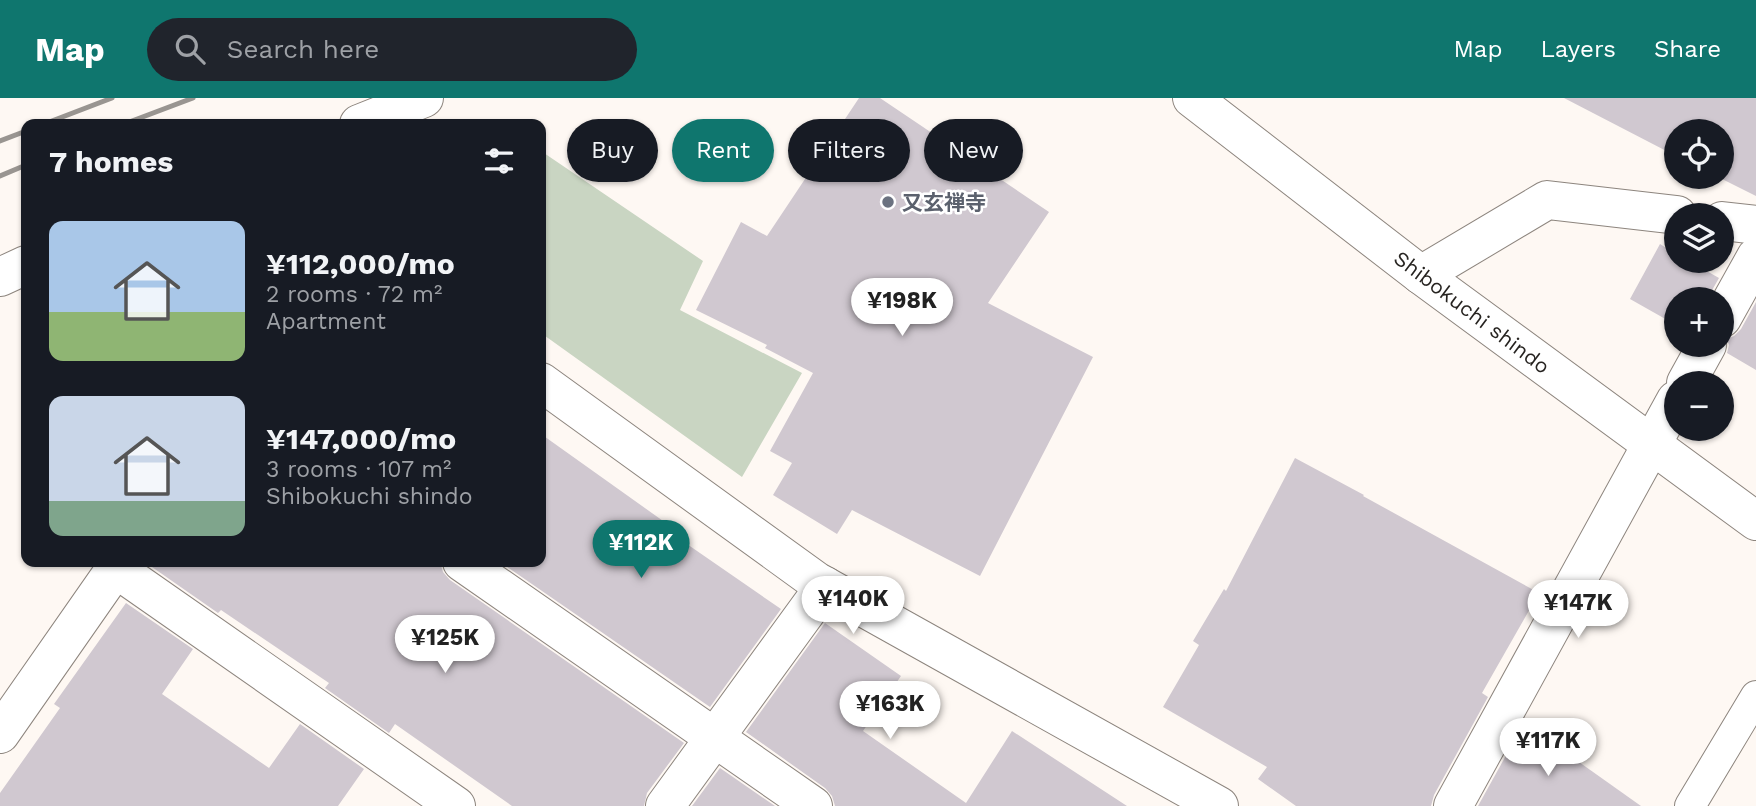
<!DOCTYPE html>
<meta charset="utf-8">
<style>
:root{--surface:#171b24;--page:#20242c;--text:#f1f3f6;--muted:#9ea1a6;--accent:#0f766e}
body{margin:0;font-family:"Work Sans","Noto Sans JP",sans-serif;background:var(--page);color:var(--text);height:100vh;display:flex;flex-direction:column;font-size:26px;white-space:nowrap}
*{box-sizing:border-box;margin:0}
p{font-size:23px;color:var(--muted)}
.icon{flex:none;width:38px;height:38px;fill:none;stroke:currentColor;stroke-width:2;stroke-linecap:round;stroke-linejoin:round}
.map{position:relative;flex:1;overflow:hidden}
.details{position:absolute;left:21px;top:21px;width:525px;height:448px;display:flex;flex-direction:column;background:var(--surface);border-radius:14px;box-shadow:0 2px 5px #0004}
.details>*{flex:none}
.guide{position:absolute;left:567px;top:21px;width:665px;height:63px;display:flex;gap:14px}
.controls{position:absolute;left:1664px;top:21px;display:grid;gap:14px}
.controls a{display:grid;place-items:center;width:70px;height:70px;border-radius:50%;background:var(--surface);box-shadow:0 2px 5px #0004;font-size:35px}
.price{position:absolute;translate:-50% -60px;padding:0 16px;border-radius:24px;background:#fff;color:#222;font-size:23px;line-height:46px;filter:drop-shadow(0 2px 4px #0008)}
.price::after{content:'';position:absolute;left:50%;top:42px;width:21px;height:16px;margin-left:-10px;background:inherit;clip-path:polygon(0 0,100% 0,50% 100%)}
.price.current{background:var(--accent);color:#fff}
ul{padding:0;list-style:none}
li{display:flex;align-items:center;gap:21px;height:175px;padding:0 28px}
li span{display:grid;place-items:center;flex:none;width:196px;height:140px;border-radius:14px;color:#555}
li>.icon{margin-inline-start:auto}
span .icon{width:84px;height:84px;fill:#fffc;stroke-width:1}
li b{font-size:30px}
h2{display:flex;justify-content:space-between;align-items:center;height:84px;padding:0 28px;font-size:30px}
.pill{padding:0 24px;border-radius:32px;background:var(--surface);box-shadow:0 2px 5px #0004;font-size:24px;line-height:63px}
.pill.current{background:var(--accent);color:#fff}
header{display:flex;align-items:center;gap:42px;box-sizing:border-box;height:98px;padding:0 35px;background:var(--accent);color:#fff}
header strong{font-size:33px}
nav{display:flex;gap:38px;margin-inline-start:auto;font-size:24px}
.search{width:490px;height:63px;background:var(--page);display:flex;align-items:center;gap:18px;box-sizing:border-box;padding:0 24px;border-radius:38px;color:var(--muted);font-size:26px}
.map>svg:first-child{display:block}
.green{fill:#c9d5c2}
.building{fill:#d0c8d0}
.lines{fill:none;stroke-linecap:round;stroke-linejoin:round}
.lane-casing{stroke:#8d857e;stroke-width:32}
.street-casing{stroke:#8d857e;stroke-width:40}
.secondary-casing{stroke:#8d857e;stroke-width:40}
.lane{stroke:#fff;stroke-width:30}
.street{stroke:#fff;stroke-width:38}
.secondary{stroke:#fff;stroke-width:38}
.rail{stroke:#999591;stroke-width:5}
.worship-dot{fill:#6b7280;stroke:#fff;stroke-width:2.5}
.labels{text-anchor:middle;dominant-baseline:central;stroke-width:5;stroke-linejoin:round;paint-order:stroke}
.worship-label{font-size:21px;font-weight:bold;fill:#5b616d;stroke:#fff;text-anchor:start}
.street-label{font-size:21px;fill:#272421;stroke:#fff}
</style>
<header>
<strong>Map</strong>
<div class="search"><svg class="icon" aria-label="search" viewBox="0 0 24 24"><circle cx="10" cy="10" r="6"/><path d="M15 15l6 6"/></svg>Search here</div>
<nav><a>Map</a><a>Layers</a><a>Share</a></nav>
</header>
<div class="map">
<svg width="1756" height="708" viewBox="0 0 1756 708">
<rect width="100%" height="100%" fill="#fef8f3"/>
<path class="green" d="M541,53l162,110 -23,49 122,63 -60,104 -201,-144z"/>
<g class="building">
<path d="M859,0h21l169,114 -61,91 105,54 -113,219 -128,-66 -15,24 -64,-39 19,-32 -22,-12 43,-78 -48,-25 2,-3 -71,-35 45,-88 26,14z"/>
<path d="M1564,0h192v98l-38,-19h4v-46h-46v25z"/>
<path d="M1660,146l16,10v7h13l30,17 -12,21h-31v26l-46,-26z"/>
<path d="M1756,204v68l-29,-17 2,-8 -2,-6 7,-3 7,-7z"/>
<path d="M541,336l146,104 -3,4 97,67 -71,98 -210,-145h41z"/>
<path d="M1295,360l69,37 -1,1 176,97 -57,100 6,4 -54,98 -3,11h-135l-38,-27 9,-12 -104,-60 36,-62 -6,-4 31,-52 2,2z"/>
<path d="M149,464h291l3,10 7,8 234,163 -37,50 -3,13h-132l-117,-82 -6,9 -64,-45 4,-5 -108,-73 -3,3 -66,-46 1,-3z"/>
<path d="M126,505l67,46 -31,45 107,74 31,-44 64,45 -26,37h-338v-13l60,-85 -6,-4z"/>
<path d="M825,525l76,53 -38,55 103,72 46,-72 115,75h-292l-3,-10 -7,-8 -79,-56z"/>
<path d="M1524,625l117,83h-163z"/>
<path d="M720,670l55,38h-83z"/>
</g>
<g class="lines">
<defs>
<path id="lane" d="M1690,708l66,-110"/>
<g id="street">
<path d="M359,26l65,-26"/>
<path d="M1722,123l34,4"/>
<path d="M1421,177l126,-75 130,15"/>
<path d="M0,179l26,-12"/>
<path d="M1722,220l34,-61"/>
<path d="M541,284l275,199 403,225"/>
<path d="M1686,285l21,-38"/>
<path d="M462,464l351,244"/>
<path d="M115,470l341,238"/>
<path d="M0,636l120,-172"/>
<path d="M665,708l160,-220"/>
<path d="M1453,708l223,-406"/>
</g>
<path id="secondary" d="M1192,0l229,177 335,246"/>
</defs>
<use href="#lane" class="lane-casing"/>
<use href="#street" class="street-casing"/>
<use href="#secondary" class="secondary-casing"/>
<use href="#lane" class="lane"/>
<use href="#street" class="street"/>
<use href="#secondary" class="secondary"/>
<g class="rail">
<path d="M44,26l68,-26"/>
<path d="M124,26l69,-26"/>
<path d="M0,43l26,-10"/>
<path d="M0,78l26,-11"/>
</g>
</g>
<circle class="worship-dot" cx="888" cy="104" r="7"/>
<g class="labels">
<g class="worship-label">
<text x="902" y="104">又玄禅寺</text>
</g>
<g class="street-label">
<text transform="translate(1472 214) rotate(37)">Shibokuchi shindo</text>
</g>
</g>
</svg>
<div class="controls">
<a><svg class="icon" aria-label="locate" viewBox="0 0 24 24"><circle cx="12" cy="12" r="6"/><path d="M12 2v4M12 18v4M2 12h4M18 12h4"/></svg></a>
<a><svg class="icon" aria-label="layers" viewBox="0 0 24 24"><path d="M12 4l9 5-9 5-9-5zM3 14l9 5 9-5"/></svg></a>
<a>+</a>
<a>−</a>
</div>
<b class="price" style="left:902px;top:240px">¥198K</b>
<b class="price current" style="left:641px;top:482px">¥112K</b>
<b class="price" style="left:853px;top:538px">¥140K</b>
<b class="price" style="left:1578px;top:542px">¥147K</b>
<b class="price" style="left:445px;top:577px">¥125K</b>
<b class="price" style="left:890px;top:643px">¥163K</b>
<b class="price" style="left:1548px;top:680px">¥117K</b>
<div class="guide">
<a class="pill">Buy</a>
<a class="pill current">Rent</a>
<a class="pill">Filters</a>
<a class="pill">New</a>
</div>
<section class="details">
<h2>7 homes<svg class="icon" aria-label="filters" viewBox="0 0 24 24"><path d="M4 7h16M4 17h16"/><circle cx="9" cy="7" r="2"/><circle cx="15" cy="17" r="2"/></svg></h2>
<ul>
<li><span style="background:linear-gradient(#a9c7e8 65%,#8fb573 0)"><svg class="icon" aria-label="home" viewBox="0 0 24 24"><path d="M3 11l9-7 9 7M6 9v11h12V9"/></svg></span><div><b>¥112,000/mo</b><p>2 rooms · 72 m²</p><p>Apartment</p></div></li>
<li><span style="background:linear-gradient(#c9d6e8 75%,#7fa58c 0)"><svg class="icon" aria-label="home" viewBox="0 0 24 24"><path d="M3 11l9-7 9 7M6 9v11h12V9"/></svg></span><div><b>¥147,000/mo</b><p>3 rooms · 107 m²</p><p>Shibokuchi shindo</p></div></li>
</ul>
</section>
</div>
